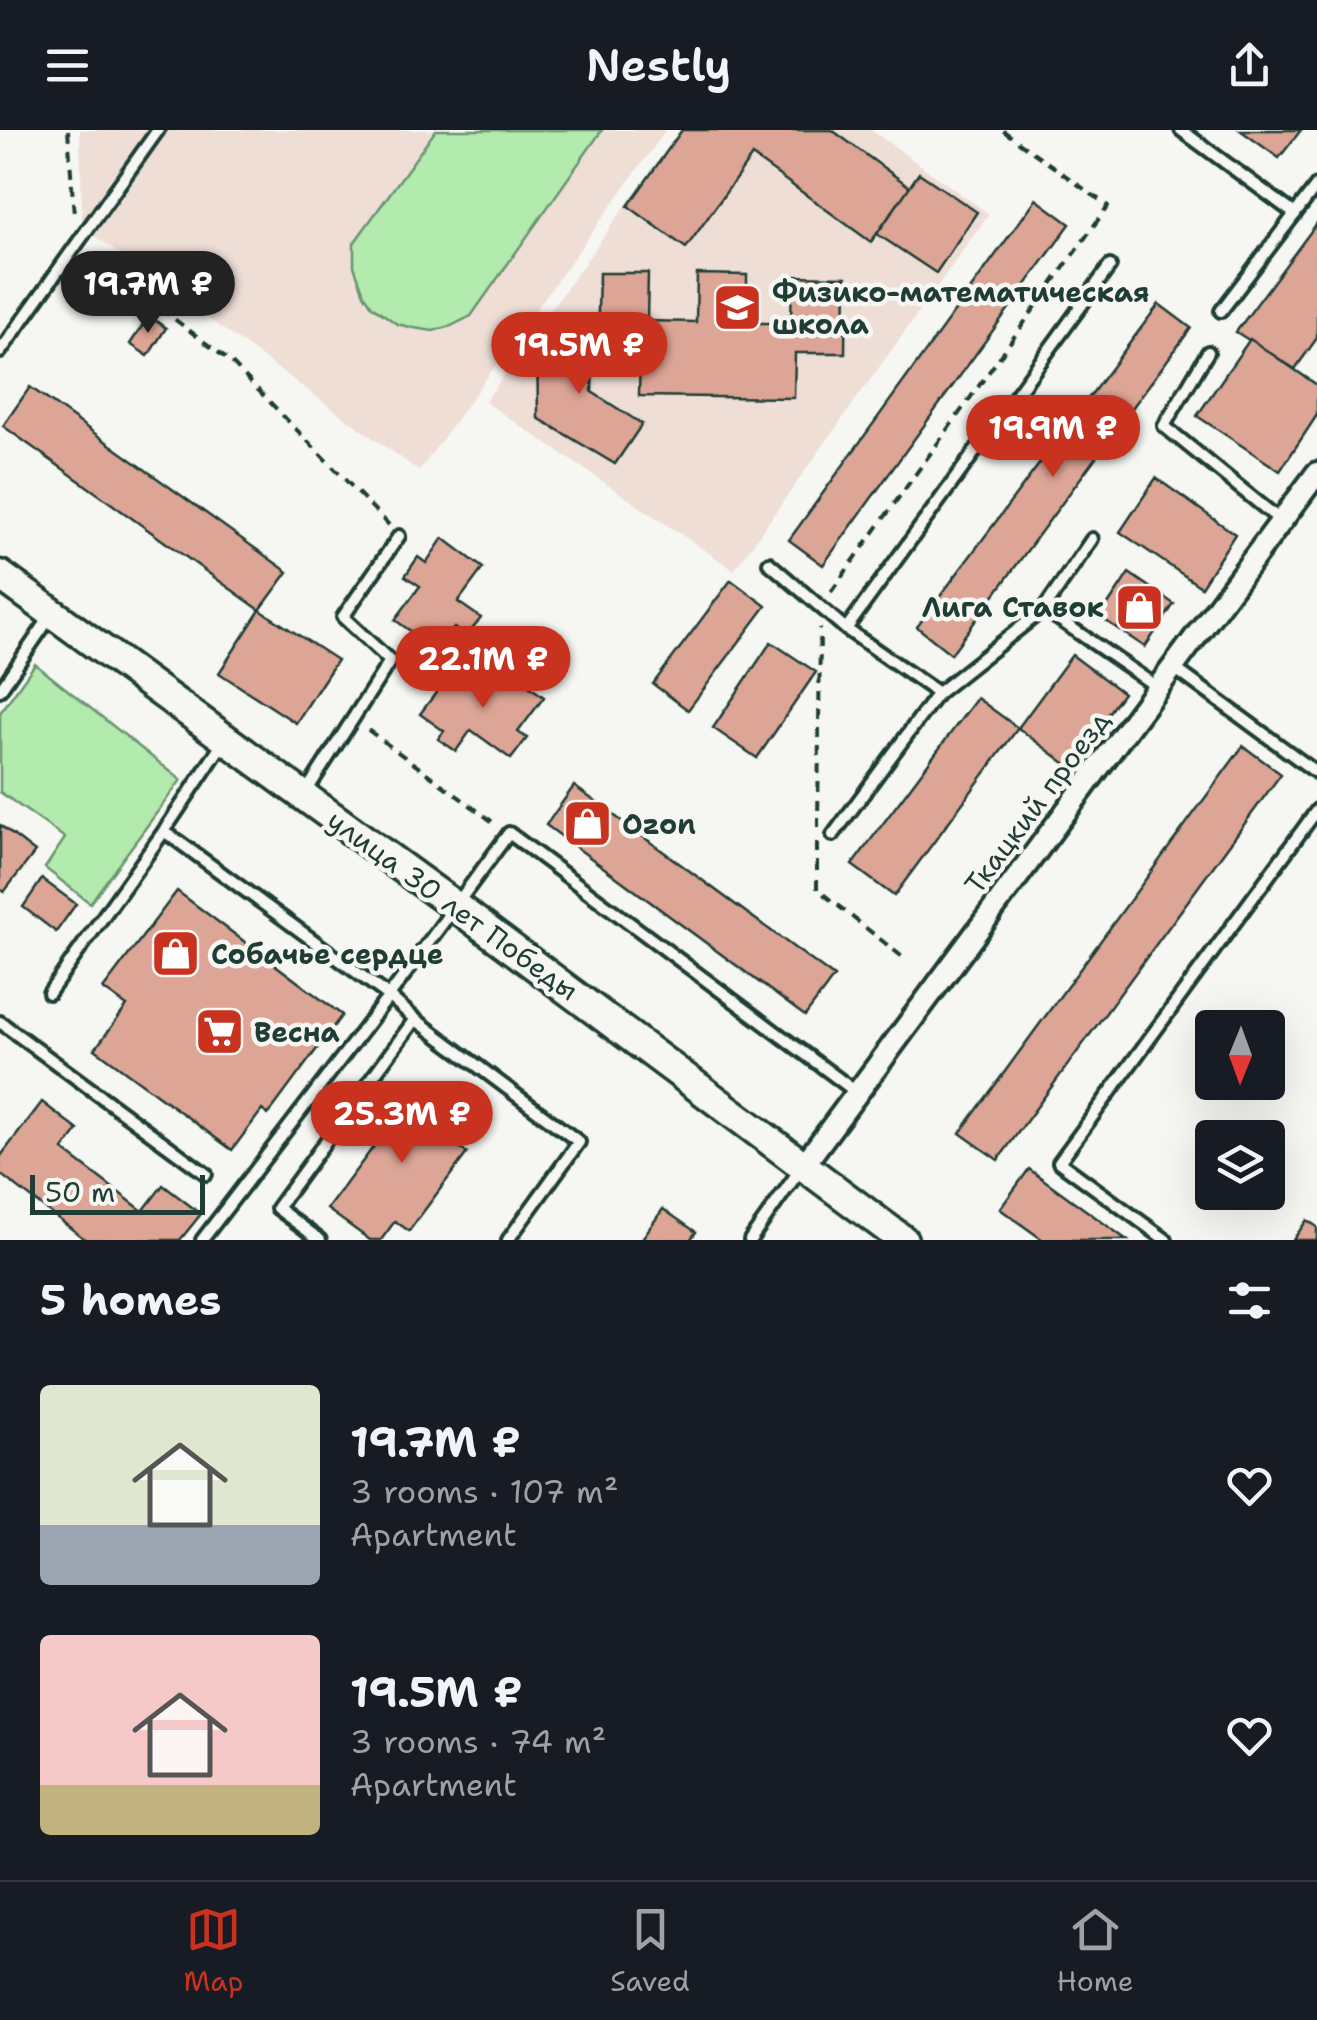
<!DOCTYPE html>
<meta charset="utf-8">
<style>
:root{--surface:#171b24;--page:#20242c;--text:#f1f3f6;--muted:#9ea1a6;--line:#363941;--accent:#c8321e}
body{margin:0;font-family:"Shantell Sans",sans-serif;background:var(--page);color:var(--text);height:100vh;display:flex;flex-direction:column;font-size:38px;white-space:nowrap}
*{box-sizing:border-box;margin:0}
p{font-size:32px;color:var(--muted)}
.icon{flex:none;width:55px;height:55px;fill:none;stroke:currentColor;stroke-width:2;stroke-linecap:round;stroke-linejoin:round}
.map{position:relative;height:1110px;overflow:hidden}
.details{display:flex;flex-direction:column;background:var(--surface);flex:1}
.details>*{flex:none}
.needle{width:65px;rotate:181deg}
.fabs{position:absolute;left:1195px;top:880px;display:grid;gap:20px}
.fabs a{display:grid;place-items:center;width:90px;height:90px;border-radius:10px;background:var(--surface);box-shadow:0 10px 40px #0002;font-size:50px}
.scale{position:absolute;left:30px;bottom:25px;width:175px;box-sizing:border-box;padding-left:10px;border:5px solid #1f3d34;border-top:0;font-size:28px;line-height:35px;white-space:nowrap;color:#1f3d34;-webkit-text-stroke:8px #f6f6f2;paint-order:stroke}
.price{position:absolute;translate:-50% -85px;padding:0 22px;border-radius:35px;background:var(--accent);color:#fff;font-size:32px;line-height:65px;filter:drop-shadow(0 2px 5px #0008)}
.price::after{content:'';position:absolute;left:50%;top:60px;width:30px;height:22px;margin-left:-15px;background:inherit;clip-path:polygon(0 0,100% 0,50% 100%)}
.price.current{background:#222;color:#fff}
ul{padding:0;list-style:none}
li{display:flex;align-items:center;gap:30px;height:250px;padding:0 40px}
li span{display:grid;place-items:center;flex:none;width:280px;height:200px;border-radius:10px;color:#555}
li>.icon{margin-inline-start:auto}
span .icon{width:120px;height:120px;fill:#fffc;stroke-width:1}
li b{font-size:42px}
h2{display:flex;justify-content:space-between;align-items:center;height:120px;padding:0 40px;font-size:42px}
header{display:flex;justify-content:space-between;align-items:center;height:130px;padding:0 40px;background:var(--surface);font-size:45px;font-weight:600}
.tabs{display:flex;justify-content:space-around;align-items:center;height:140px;border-top:2px solid var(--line);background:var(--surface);font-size:28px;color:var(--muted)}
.tabs a{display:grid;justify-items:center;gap:5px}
.tabs .current{color:var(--accent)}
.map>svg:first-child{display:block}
.built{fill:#eeded6}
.green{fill:#b3eaad;stroke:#699470;stroke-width:2.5}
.building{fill:#dda596;stroke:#1f3d34;stroke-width:2.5}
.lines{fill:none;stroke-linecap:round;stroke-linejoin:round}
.lane-casing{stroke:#1f3d34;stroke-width:18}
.street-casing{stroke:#1f3d34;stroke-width:28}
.secondary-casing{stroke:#1f3d34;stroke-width:35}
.path{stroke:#1f3d34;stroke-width:4;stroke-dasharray:10 8;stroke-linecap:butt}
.lane{stroke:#f6f6f2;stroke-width:10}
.street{stroke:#f6f6f2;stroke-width:20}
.secondary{stroke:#f6f6f2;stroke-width:28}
.labels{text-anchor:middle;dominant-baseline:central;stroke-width:9;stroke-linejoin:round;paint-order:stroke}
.poi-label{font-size:28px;font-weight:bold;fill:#1f3d34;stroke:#f6f6f2;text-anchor:start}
.street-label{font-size:28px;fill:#1f3d34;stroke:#f6f6f2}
</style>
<header><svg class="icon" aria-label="menu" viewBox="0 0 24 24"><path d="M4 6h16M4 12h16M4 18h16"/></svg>Nestly<svg class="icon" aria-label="share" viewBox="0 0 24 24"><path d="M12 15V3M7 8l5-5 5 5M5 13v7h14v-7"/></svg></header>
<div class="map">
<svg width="1317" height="1110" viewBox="0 0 1317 1110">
<rect width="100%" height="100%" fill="#f6f6f2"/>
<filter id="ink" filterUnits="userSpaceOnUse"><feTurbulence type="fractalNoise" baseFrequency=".01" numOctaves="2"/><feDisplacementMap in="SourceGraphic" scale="20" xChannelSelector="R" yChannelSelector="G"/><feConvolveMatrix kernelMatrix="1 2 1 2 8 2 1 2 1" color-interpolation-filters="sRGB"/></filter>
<g filter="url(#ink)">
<g class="built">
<path d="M80,0h586l-247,341 -337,-244z"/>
<path d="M680,0h191l118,84 -255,356 -249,-168z"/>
</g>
<g class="green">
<path d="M436,0h166l-131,186 -20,10 -18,5 -19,-3 -17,-4 -25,-18 -8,-12 -10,-28v-23z"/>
<path d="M35,534l146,116 -91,123 -45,-35 20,-30 -65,-46v-79z"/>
</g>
<g class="building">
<path d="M682,0h150l78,57 -39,55 -119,-86 -66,92 -58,-42z"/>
<path d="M1240,0h61l-22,28z"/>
<path d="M919,43l58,39 -41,61 -59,-39z"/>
<path d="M1036,69l34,25 -247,341 -34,-25z"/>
<path d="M1317,93v115l-22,31 -59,-37z"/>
<path d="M599,143h49l-1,48 49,1 1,-48 50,1v48h44l1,-47 54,1 -1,76h-50l-1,45 -155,-2 1,-48h-43z"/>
<path d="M1159,174l32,24 -240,326 -34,-27z"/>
<path d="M149,186l17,12 -18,28 -18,-12z"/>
<path d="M537,205h57l-2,57 50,32 -27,40 -77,-46z"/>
<path d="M1250,209l67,46v30l-37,56 -83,-55z"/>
<path d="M30,257l258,185 -28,38 -257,-184z"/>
<path d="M1156,348l79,56 -34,53 -81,-55z"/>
<path d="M443,408l40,30 -25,34 23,16 -15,19 -12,-9 -17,22 -42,-30 25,-34 -15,-10 13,-19 8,6z"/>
<path d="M1129,443l45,31 -29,43 -45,-30z"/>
<path d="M731,450l35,26 -78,104 -35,-26z"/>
<path d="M260,480l77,50 -41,63 -77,-50z"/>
<path d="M771,512l45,30 -59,86 -44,-30z"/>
<path d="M1072,525l51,38 -54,73 -51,-38z"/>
<path d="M504,538l40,29 -26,35 9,6 -16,21 -40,-29 -15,21 -18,-12 6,-8 -24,-17 33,-44 32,23z"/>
<path d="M977,568l41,30 -124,168 -42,-31z"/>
<path d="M1243,616l38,28 -283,386 -38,-27z"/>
<path d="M574,656l260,191 -29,39 -259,-191z"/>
<path d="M0,695l35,27 -31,40 -4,-3z"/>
<path d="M42,749l34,25 -20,28 -33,-25z"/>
<path d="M177,761l165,124 -74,100 -6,-5 -30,40 -137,-101 32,-43 -24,-17z"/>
<path d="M404,954l14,10 5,-6 44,32 -16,22 16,11 -58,78 -14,-10 -14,19h-11l-43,-31 62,-83 -11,-8z"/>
<path d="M42,972l36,28 -15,20 80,61 20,-26 38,29 -21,26h-94l-86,-66v-17z"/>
<path d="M1029,1039l98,71h-84l-43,-31z"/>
<path d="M663,1079l33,23 -6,8h-49z"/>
<path d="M1307,1090l10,7v13h-24z"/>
</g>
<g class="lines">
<defs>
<g id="lane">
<path d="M1181,0l114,84"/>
<path d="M1221,181l96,-126"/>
<path d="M0,222l158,-222"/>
<path d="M1208,222l-44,74 117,95"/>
<path d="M769,433l77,66 92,64 106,-84 113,78"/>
<path d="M1044,479l48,-70"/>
<path d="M846,499l264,-363"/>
<path d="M1173,537l144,106"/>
<path d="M0,560l50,-73"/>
<path d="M225,610l-61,91 225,165 120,-163 347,259"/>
<path d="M304,665l86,-134 -47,-44 56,-81"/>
<path d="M833,705l105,-142"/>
<path d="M49,863l115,-162"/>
<path d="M0,892l206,152"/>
<path d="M202,1110l187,-244 26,23 164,123 -71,98"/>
<path d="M320,1110l-43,-32 138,-189"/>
<path d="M750,1110l52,-73"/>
<path d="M1166,1110l-107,-78 258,-352"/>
</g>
<path id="street" d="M803,1036l514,-693"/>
<path id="secondary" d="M0,445l455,331 448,334"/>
</defs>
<use href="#lane" class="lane-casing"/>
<use href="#street" class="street-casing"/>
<use href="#secondary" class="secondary-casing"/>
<g class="path">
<path d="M68,0l6,85"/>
<path d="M89,124l143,109 157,162"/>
<path d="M831,462l277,-386 -106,-76"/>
<path d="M368,600l129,95"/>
<path d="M818,698l2,-200"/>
<path d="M817,713v46l88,70"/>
</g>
<use href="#lane" class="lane"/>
<use href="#street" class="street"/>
<use href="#secondary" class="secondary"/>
</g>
</g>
<defs>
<symbol id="school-square" viewBox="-11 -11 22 22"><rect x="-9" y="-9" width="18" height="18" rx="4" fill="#c8321e" stroke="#f6f6f2"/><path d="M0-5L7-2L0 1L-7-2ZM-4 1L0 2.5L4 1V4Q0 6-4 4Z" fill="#fff"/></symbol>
<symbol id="shop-square" viewBox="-11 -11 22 22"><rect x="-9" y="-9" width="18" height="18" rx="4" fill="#c8321e" stroke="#f6f6f2"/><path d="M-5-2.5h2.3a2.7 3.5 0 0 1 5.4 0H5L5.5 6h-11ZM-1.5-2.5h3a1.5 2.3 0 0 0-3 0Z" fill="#fff"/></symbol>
<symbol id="supermarket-square" viewBox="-11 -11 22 22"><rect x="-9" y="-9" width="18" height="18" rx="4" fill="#c8321e" stroke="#f6f6f2"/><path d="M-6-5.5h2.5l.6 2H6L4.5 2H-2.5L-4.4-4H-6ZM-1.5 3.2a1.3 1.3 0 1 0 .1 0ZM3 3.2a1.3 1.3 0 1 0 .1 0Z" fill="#fff"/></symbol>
</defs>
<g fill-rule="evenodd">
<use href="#school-square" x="710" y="150" width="55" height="55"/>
<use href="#shop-square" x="1112" y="450" width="55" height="55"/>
<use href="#shop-square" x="560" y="666" width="55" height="55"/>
<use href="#shop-square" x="148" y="796" width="55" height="55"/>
<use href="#supermarket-square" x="192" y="874" width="55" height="55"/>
</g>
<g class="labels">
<g class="poi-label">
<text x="772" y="162">Физико-математическая<tspan x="772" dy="32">школа</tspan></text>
<text x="1104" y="477" text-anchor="end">Лига Ставок</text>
<text x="622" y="694">Ozon</text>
<text x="211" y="824">Собачье сердце</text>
<text x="254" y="902">Весна</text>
</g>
<g class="street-label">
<text transform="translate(1037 672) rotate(-53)">Ткацкий проезд</text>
<text transform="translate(453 775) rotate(36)">улица 30 лет Победы</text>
</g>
</g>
</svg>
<div class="fabs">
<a><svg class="needle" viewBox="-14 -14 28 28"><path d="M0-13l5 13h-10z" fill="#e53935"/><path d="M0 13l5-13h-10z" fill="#9ea1a6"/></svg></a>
<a><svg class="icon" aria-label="layers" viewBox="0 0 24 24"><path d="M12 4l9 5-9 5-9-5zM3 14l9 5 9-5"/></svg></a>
</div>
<div class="scale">50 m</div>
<b class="price current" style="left:148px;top:206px">19.7M ₽</b>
<b class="price" style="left:579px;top:267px">19.5M ₽</b>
<b class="price" style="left:1053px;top:350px">19.9M ₽</b>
<b class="price" style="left:483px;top:581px">22.1M ₽</b>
<b class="price" style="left:402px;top:1036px">25.3M ₽</b>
</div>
<section class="details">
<h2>5 homes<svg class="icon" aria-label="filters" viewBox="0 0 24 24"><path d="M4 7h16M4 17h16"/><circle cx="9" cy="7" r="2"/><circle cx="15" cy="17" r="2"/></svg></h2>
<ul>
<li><span style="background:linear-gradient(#dfe7d0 70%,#9aa5b1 0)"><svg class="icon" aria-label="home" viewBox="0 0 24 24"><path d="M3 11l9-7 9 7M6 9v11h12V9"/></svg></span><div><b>19.7M ₽</b><p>3 rooms · 107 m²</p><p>Apartment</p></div><svg class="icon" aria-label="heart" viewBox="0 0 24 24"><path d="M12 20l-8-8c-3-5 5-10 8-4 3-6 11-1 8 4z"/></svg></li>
<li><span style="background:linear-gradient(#f6c9c9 75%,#c2b280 0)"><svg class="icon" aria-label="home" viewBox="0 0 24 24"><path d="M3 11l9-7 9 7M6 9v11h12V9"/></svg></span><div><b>19.5M ₽</b><p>3 rooms · 74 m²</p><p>Apartment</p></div><svg class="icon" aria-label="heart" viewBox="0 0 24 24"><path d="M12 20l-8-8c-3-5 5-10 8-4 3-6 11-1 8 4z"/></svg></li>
</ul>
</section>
<nav class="tabs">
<a class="current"><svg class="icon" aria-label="map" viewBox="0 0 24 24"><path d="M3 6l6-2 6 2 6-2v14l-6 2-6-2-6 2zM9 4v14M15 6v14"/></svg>Map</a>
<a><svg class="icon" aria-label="saved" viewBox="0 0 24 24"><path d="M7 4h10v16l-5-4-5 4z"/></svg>Saved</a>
<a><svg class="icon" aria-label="home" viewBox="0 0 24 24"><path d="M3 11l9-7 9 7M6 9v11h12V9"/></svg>Home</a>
</nav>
